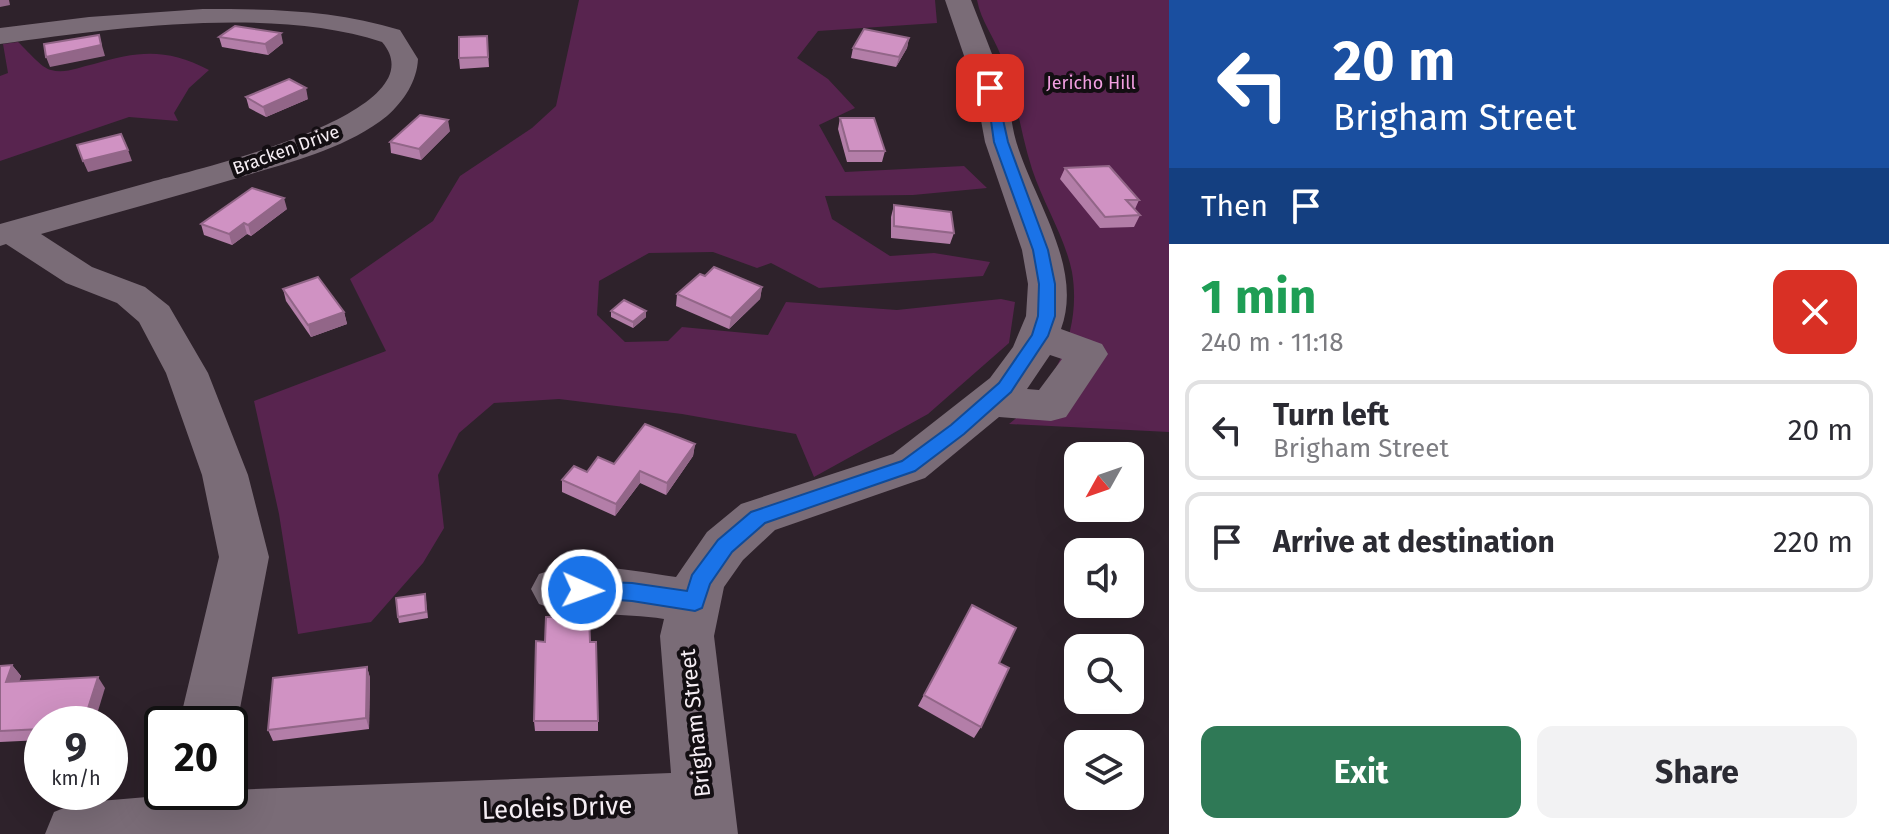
<!DOCTYPE html>
<meta charset="utf-8">
<style>
:root{--surface:#fff;--page:#f2f2f3;--text:#2b2b33;--muted:#7c7c81;--line:#e1e1e2;--accent:#2f7956}
body{margin:0;font-family:"Fira Sans",sans-serif;background:var(--page);color:var(--text);height:100vh;display:flex;flex-direction:column;font-size:30px;white-space:nowrap}
*{box-sizing:border-box;margin:0}
p{font-size:26px;color:var(--muted)}
.icon{flex:none;width:44px;height:44px;fill:none;stroke:currentColor;stroke-width:2;stroke-linecap:round;stroke-linejoin:round}
.map{position:relative;flex:1;overflow:hidden}
.drawer{display:flex;flex-direction:column;background:var(--surface);width:720px}
.drawer>*{flex:none}
.banner{background:#1a4fa0;color:#fff;overflow:hidden}
.needle{width:52px;rotate:230deg}
.fabs{position:absolute;left:1064px;top:442px;display:grid;gap:16px}
.fabs a{display:grid;place-items:center;width:80px;height:80px;border-radius:16px;background:var(--surface);box-shadow:0 8px 32px #0002;font-size:40px}
.speed{position:absolute;left:24px;top:706px;display:flex;gap:16px;font-size:40px;font-weight:700;text-align:center}
.speed>*{display:grid;place-content:center;width:104px;height:104px;border-radius:50%;background:var(--surface);box-shadow:0 8px 32px #0002;line-height:1}
.speed small{font-size:20px;font-weight:400}
.speed .limit{border:4px solid #111;border-radius:12px;background:#fff;color:#111}
.pin{position:absolute;display:grid;place-items:center;width:68px;height:68px;color:#fff;margin:-34px;border-radius:16px;box-shadow:0 4px 12px #0006}
.me{position:absolute;width:88px;margin:-44px;rotate:92deg;stroke-linejoin:round;filter:drop-shadow(0 0 6px #0008)}
.turn{display:flex;align-items:center;gap:28px;height:168px;padding:0 32px;font-size:36px}
.turn .icon{width:104px;height:104px;stroke-width:2.5}
.turn b{display:block;font-size:56px;line-height:68px}
.then{display:flex;align-items:center;height:76px;padding:0 32px;background:#0003;gap:16px;font-size:30px}
.round{display:grid;place-items:center;flex:none;width:84px;height:84px;border-radius:16px;background:var(--page)}
.head{display:flex;align-items:center;justify-content:space-between;height:136px;padding:0 32px}
h1{font-size:48px;font-weight:700;line-height:60px;color:#1e9e55}
.cta{display:flex;gap:16px;margin-top:auto;padding:16px 32px}
.cta a{flex:1;height:92px;border-radius:16px;background:var(--accent);color:#fff;font-size:32px;font-weight:700;line-height:92px;text-align:center}
.cta a+a{background:var(--page);color:var(--text)}
ul{padding:0;list-style:none}
li{display:flex;align-items:center;gap:24px;height:100px;margin:0 16px 12px;padding:0 16px;border:4px solid var(--line);border-radius:16px}
li div{flex:1}
li b{display:block;font-size:30px}
li em{font-style:normal}
main{display:flex;flex:1;min-height:0}
.map>svg:first-child{display:block}
.green{fill:#58244f}
.lines{fill:none;stroke-linecap:round;stroke-linejoin:round}
.minor{fill:#7a6c77;fill-rule:evenodd}
.wall{fill:#b37ea8}
.shaded-wall{fill:#926688}
.building{fill:#d092c3;stroke:#926688;stroke-width:2}
.route{fill:#1a73e8;stroke:#114b97;stroke-width:2}
.labels{text-anchor:middle;dominant-baseline:central;stroke-width:8;stroke-linejoin:round;paint-order:stroke}
.far-park-label{font-size:18px;fill:#f29fe1;stroke:#130e12}
.far-street-label{font-size:18px;fill:#f5edf3;stroke:#130e12}
.street-label{font-size:22px;fill:#f5edf3;stroke:#130e12}
.near-street-label{font-size:26px;fill:#f5edf3;stroke:#130e12}
</style>
<main>
<div class="map">
<svg width="1169" height="834" viewBox="0 0 1169 834">
<rect width="100%" height="100%" fill="#2e222b"/>
<!-- green -->
<g class="green">
<polygon points="579,0 935,0 937,23 818,31 797,58 828,79 855,108 819,125 845,172 964,166 987,188 913,195 825,196 832,219 890,256 934,253 990,262 983,276 819,288 771,263 757,268 713,252 649,253 599,281 597,315 625,342 668,341 682,327 768,335 786,302 897,310 1001,299 1015,302 1009,343 928,414 814,477 796,434 682,414 559,399 494,403 459,433 438,475 444,528 423,563 371,622 298,634 279,514 254,401 386,351 350,279 433,221 460,176 532,128 556,106"/>
<path d="M977 0H1169V432L1009 424C1055 388 1082 331 1072 272 1065 237 1043 203 1032 169 1020 132 1016 92 1001 56 994 37 981 21 977 0Z"/>
<path d="M18 42C27 50 41 68 51 70 65 74 80 67 94 64 139 51 166 48 209 70L189 88 174 113 178 121 129 117 0 161V76L8 73 3 44Z"/>
</g>
<g class="lines">
<!-- minor -->
<g class="minor">
<path d="M945 0H971C982 29 994 57 1004 87 1010 104 1011 123 1016 141 1033 199 1084 267 1061 329L1102 344 1108 354 1066 417 1051 421 999 417 925 478 775 530 743 560 724 587 714 636 738 834H45L54 812 76 803 230 790 671 773 660 636 664 619C623 612 578 618 539 604L531 589 539 574C580 559 633 571 676 577L707 532 741 504 893 454 990 378 1013 347 1026 316 1028 284 1022 250 985 142 975 88ZM1050 355 1062 359 1039 390 1027 389Z"/>
<path d="M203 9C271 9 335 10 400 30L418 59C417 81 404 101 387 116 346 149 290 162 241 177 174 197 107 215 41 234L92 267 145 287 169 306 208 373 248 475 269 557 237 724 230 740V724H179L219 557 202 475 166 373 139 322 117 303 66 283 6 244 0 246V224C49 210 98 197 147 183 185 172 444 114 382 42 272 6 114 28 0 44V28L89 17Z"/>
</g>
</g>
<!-- wall -->
<g class="wall">
<polygon points="487,36 489,67 460,69 459,58"/>
<polygon points="219,37 283,43 268,55 222,47"/>
<polygon points="909,38 907,48 896,67 851,58 853,48"/>
<polygon points="246,97 308,99 266,117 249,108"/>
<polygon points="840,118 885,151 882,162 847,162 838,129"/>
<polygon points="450,131 421,160 391,153 390,142"/>
<polygon points="1065,168 1139,200 1135,209 1140,215 1134,227 1100,228 1060,179"/>
<polygon points="894,205 954,233 950,244 891,238 891,217"/>
<polygon points="287,209 251,236 247,234 232,245 204,235 201,224"/>
<polygon points="705,276 762,287 760,299 729,329 676,306 677,294"/>
<polygon points="283,289 344,312 347,324 311,337 286,301"/>
<polygon points="611,311 646,317 633,328 611,317"/>
<polygon points="695,444 693,456 666,495 640,483 615,516 562,492 562,480 614,464"/>
<polygon points="426,600 428,618 399,623 398,617"/>
<polygon points="972,605 981,727 974,738 918,706"/>
<polygon points="590,642 598,721 598,731 535,731 534,721"/>
<polygon points="12,665 21,676 19,681 105,688 42,724 42,740 0,742 0,666"/>
<polygon points="367,667 370,678 369,729 273,741 268,730"/>
</g>
<!-- shaded-wall -->
<g class="shaded-wall">
<polygon points="0,0 9,0 10,5 0,7"/>
<polygon points="281,33 283,43 268,55 265,44"/>
<polygon points="99,35 105,56 50,67 46,57"/>
<polygon points="909,38 907,48 896,67 899,57"/>
<polygon points="306,88 308,99 266,117 263,107"/>
<polygon points="448,120 450,131 421,160 419,149"/>
<polygon points="128,150 132,161 88,172 83,161"/>
<polygon points="284,198 287,209 251,236 248,225"/>
<polygon points="244,223 247,234 232,245 229,234"/>
<polygon points="762,287 760,299 729,329 731,318"/>
<polygon points="646,311 646,317 633,328 633,322"/>
<polygon points="344,312 347,324 311,337 308,325"/>
<polygon points="695,444 693,456 666,495 667,483"/>
<polygon points="640,471 640,483 615,516 616,504"/>
<polygon points="12,665 21,676 15,693 6,682"/>
<polygon points="367,667 370,678 369,729 366,718"/>
<polygon points="98,677 105,688 94,724 83,724"/>
</g>
<!-- building -->
<g class="building">
<polygon points="235,26 281,33 265,44 219,37"/>
<polygon points="864,29 909,38 899,57 853,48"/>
<polygon points="99,35 101,45 46,57 44,44"/>
<polygon points="487,36 488,57 459,58 459,37"/>
<polygon points="289,79 306,88 263,107 246,97"/>
<polygon points="420,115 448,120 419,149 390,142"/>
<polygon points="840,118 874,118 885,151 849,151"/>
<polygon points="121,134 128,150 83,161 77,145"/>
<polygon points="1109,166 1139,200 1126,200 1140,215 1105,217 1065,168"/>
<polygon points="252,188 284,198 248,225 244,223 229,234 201,224"/>
<polygon points="894,205 951,212 954,233 894,226"/>
<polygon points="714,267 762,287 731,318 677,294 700,274 705,276"/>
<polygon points="318,277 344,312 308,325 283,289"/>
<polygon points="624,300 646,311 633,322 611,311"/>
<polygon points="645,424 695,444 667,483 640,471 616,504 562,480 574,466 587,472 598,457 614,464"/>
<polygon points="425,594 426,612 398,617 396,598"/>
<polygon points="972,605 1016,628 999,663 1009,668 981,727 924,695"/>
<polygon points="589,616 590,642 596,642 598,721 534,721 536,641 545,642 546,617"/>
<polygon points="12,665 6,682 98,677 83,724 42,724 42,729 0,731 0,666"/>
<polygon points="367,667 366,718 268,730 273,678"/>
</g>
<!-- route -->
<polygon class="route" points="986,86 996,88 1008,142 1048,250 1055,284 1055,316 1048,336 1011,392 964,434 915,471 765,523 732,552 710,584 702,608 695,611 632,601 575,597 571,590 575,584 582,581 632,583 687,591 692,575 718,540 751,512 902,461 951,425 999,383 1032,335 1038,316 1039,284 1033,250 994,142"/>
<g class="labels">
<!-- far-park labels -->
<g class="far-park-label">
<text x="1091" y="83">Jericho Hill</text>
</g>
<!-- far-street labels -->
<g class="far-street-label">
<text transform="translate(286 150) rotate(-20)">Bracken Drive</text>
</g>
<!-- street labels -->
<g class="street-label">
<text transform="translate(695 723) rotate(-96)">Brigham Street</text>
</g>
<!-- near-street labels -->
<g class="near-street-label">
<text transform="translate(557 808) rotate(-2)">Leoleis Drive</text>
</g>
</g>
</svg>
<div class="fabs">
<a><svg class="needle" viewBox="-14 -14 28 28"><path d="M0-13l5 13h-10z" fill="#e53935"/><path d="M0 13l5-13h-10z" fill="#7c7c81"/></svg></a>
<a><svg class="icon" aria-label="sound" viewBox="0 0 24 24"><path d="M4 9h4l5-4v14l-5-4H4zM17 9q2 3 0 6"/></svg></a>
<a><svg class="icon" aria-label="search" viewBox="0 0 24 24"><circle cx="10" cy="10" r="6"/><path d="M15 15l6 6"/></svg></a>
<a><svg class="icon" aria-label="layers" viewBox="0 0 24 24"><path d="M12 4l9 5-9 5-9-5zM3 14l9 5 9-5"/></svg></a>
</div>
<div class="speed"><div>9<small>km/h</small></div><div class="limit">20</div></div>
<div class="pin" style="left:990px;top:88px;background:#d93025"><svg class="icon" aria-label="arrive" viewBox="0 0 24 24"><path d="M6 21V4h12l-3 4 3 4H6"/></svg></div>
<svg class="me" style="left:582px;top:590px" viewBox="-20 -20 40 40"><circle r="17" fill="#1a73e8" stroke="#fff" stroke-width="3"/><path d="M0-11L8 9 0 5-8 9z" fill="#fff"/></svg>
</div>
<section class="drawer">
<div class="banner">
<div class="turn"><svg class="icon" aria-label="left" viewBox="0 0 24 24"><path d="M17 20v-9H6M10 6l-5 5 5 5"/></svg><div><b>20 m</b>Brigham Street</div></div>
<div class="then">Then<svg class="icon" aria-label="arrive" viewBox="0 0 24 24"><path d="M6 21V4h12l-3 4 3 4H6"/></svg></div>
</div>
<div class="head"><div><h1>1 min</h1><p>240 m · 11:18</p></div><a class="round" style="background:#d93025;color:#fff"><svg class="icon" aria-label="close" viewBox="0 0 24 24"><path d="M6 6l12 12M18 6L6 18"/></svg></a></div>
<ul>
<li><svg class="icon" aria-label="left" viewBox="0 0 24 24"><path d="M17 20v-9H6M10 6l-5 5 5 5"/></svg><div><b>Turn left</b><p>Brigham Street</p></div><em>20 m</em></li>
<li><svg class="icon" aria-label="arrive" viewBox="0 0 24 24"><path d="M6 21V4h12l-3 4 3 4H6"/></svg><div><b>Arrive at destination</b></div><em>220 m</em></li>
</ul>
<div class="cta"><a>Exit</a><a>Share</a></div>
</section>
</main>
